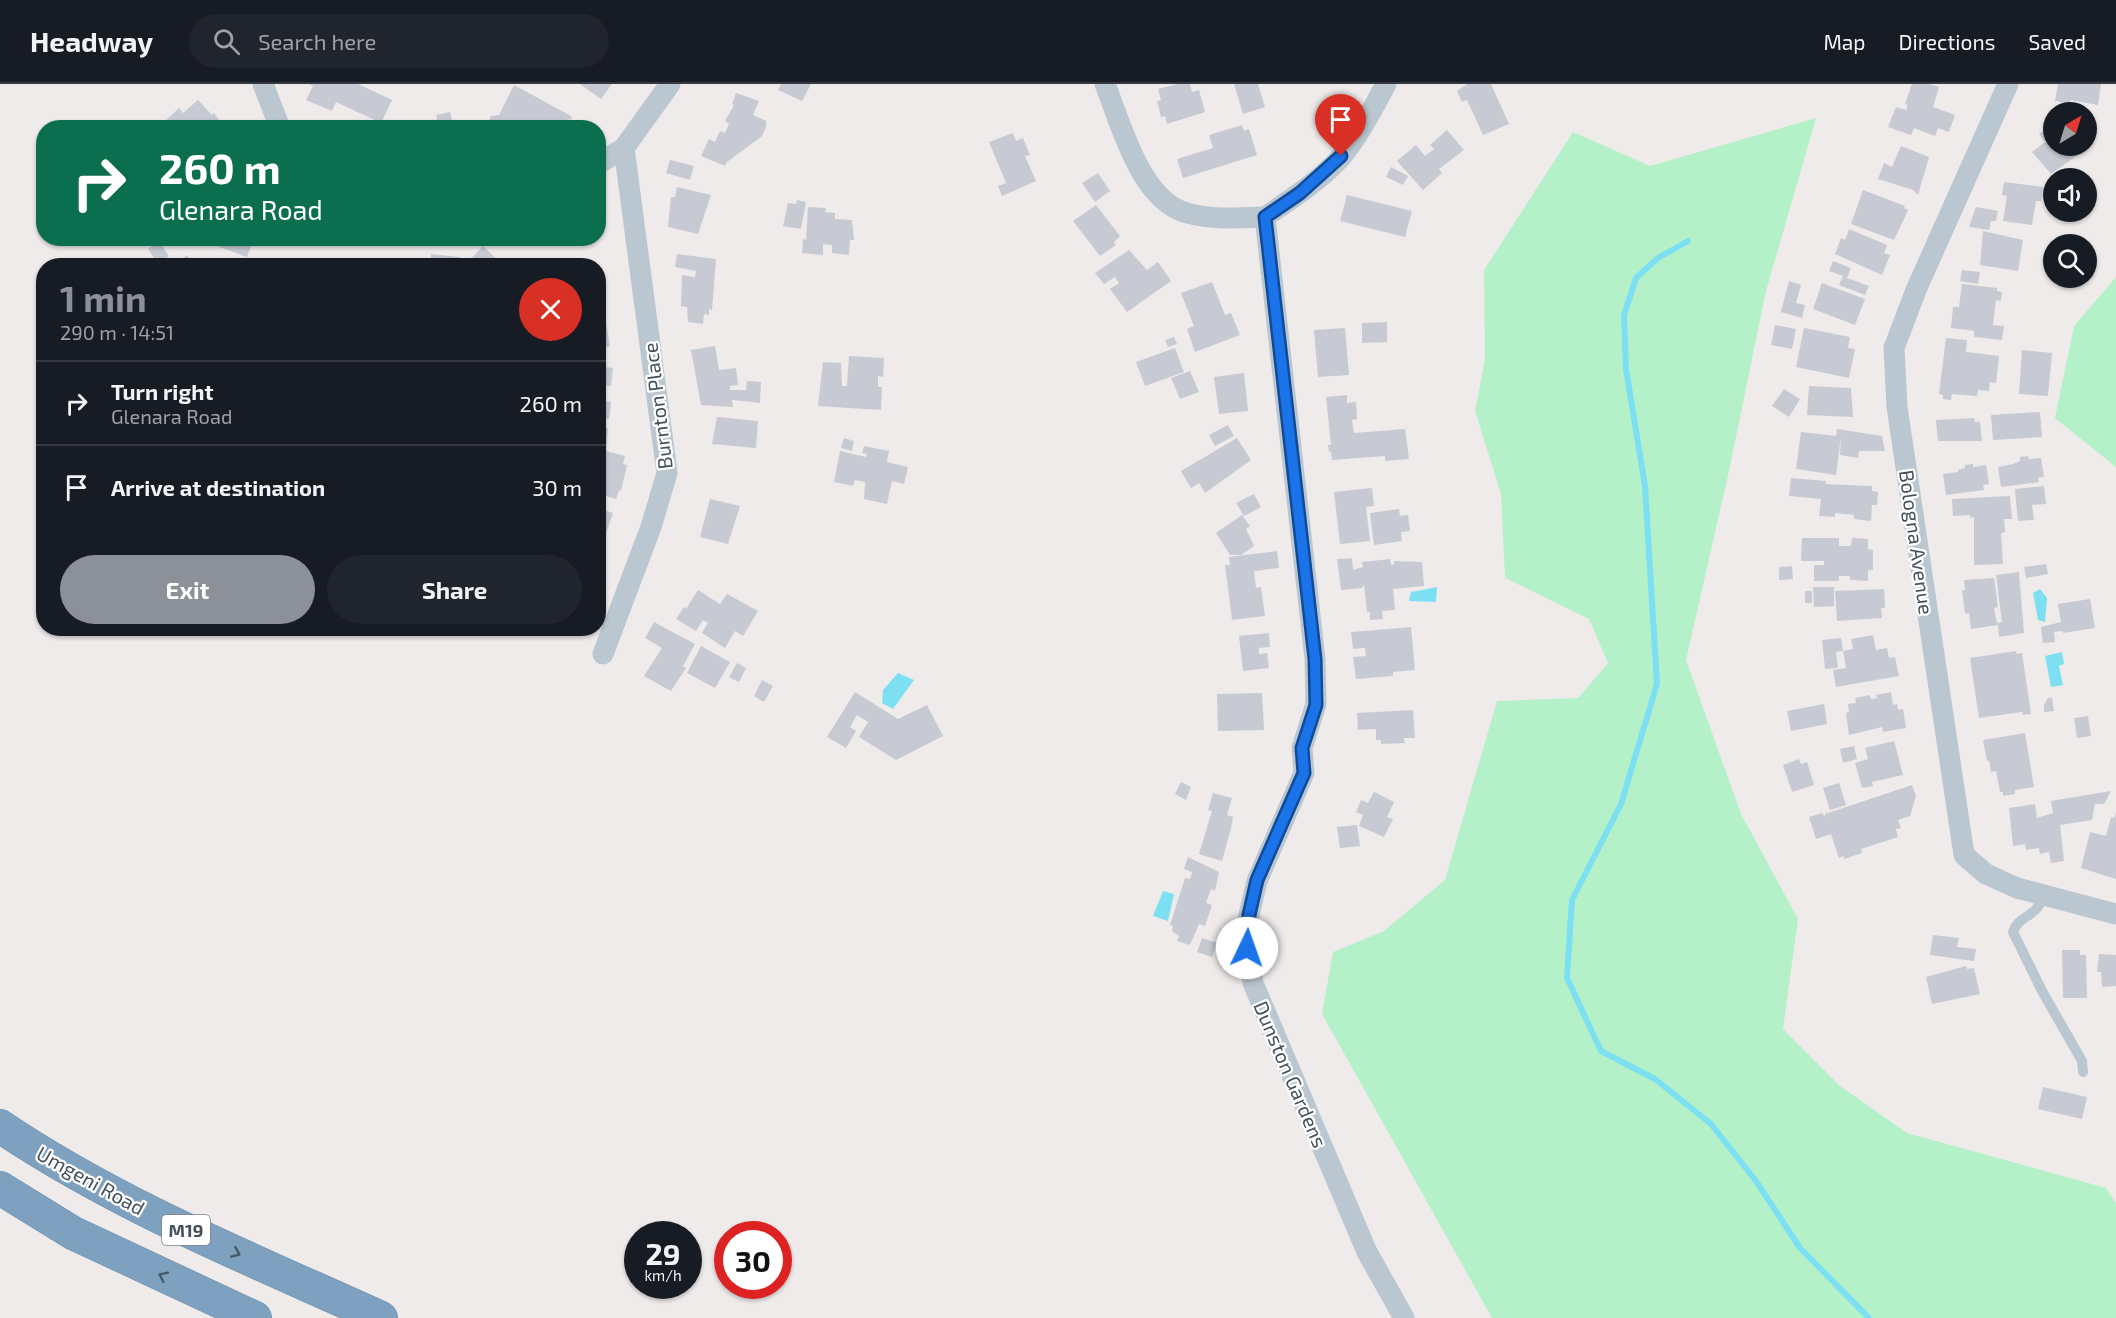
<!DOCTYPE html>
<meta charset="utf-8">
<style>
:root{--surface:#171b24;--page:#20242c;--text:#f1f3f6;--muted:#9ea1a6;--line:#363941;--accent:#8c9099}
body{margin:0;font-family:"Exo 2",sans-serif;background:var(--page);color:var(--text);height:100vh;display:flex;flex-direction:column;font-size:22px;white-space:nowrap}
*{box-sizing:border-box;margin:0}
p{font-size:20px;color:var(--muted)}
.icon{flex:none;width:33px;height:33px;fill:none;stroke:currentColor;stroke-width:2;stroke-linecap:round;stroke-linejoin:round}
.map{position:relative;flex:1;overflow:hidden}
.drawer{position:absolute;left:36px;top:174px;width:570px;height:378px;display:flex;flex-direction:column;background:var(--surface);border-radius:24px;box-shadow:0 2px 4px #0004}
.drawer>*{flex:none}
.hud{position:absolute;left:36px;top:36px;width:570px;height:126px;border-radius:24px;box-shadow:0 2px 4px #0004;background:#0b6e4f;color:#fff;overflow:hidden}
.needle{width:39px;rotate:38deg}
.tools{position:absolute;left:2043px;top:18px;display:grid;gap:12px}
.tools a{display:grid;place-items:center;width:54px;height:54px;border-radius:50%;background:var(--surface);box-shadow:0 2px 4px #0004;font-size:30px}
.speed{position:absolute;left:624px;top:1137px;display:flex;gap:12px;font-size:30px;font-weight:700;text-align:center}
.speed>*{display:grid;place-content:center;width:78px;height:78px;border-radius:50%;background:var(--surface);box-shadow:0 2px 4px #0004;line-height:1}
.speed small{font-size:15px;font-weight:400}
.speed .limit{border:9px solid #d22;background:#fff;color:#111}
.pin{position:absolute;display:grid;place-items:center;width:51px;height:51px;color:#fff;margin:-62px -26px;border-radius:50% 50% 50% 0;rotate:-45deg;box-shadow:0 0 6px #0007}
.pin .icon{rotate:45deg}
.me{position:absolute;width:66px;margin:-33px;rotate:3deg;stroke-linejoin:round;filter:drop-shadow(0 0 4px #0008)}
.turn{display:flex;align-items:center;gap:21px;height:126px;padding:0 24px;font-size:27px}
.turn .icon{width:78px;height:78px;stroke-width:2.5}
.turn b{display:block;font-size:42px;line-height:51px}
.round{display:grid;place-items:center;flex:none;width:63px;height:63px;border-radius:32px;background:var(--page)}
.head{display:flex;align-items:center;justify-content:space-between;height:102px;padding:0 24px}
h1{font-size:36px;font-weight:700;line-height:45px;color:var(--accent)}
.cta{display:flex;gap:12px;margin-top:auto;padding:12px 24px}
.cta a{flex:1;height:69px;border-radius:36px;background:var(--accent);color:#fff;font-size:24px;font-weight:700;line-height:69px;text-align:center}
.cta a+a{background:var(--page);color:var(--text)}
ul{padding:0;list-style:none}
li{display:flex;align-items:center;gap:18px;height:84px;padding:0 24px;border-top:2px solid var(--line)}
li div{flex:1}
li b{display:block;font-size:22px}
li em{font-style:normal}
header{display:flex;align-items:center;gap:36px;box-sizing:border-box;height:84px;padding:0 30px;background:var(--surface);border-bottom:2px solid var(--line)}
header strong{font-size:28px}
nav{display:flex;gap:33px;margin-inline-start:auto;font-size:21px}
.search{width:420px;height:54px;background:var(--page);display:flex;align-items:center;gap:15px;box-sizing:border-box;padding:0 21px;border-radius:33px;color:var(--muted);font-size:22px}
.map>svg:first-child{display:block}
.green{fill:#b4f1c9}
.water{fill:#7de0f2}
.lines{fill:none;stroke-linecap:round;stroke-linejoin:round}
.stream{stroke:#7de0f2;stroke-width:6}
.building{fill:#c7cad2}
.motorway-casing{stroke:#6a8cab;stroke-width:34}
.service{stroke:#bbc7d0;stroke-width:10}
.minor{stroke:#bbc7d0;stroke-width:21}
.motorway{stroke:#7ea1bf;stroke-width:33}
.oneway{stroke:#495864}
.route-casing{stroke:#114b97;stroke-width:15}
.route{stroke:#1a73e8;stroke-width:10}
.labels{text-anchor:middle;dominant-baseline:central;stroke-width:4.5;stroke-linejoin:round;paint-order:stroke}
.shield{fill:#fff;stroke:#7b848c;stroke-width:1.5}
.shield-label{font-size:18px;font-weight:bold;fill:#43505a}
.street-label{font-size:20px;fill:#43505a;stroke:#fff}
</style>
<header>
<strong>Headway</strong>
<div class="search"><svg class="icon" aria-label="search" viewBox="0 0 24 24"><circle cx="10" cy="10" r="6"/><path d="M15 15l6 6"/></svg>Search here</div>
<nav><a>Map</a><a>Directions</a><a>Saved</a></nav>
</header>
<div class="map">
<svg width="2116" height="1234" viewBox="0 0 2116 1234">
<rect width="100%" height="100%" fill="#efebeb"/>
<!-- green -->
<g class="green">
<polygon points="1816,34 1766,207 1729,387 1686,576 1741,730 1798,835 1783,945 1840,1002 1907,1049 2106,1104 2116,1119 2116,1234 1492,1234 1322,930 1333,868 1384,847 1445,796 1497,617 1578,614 1608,579 1589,535 1505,494 1501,410 1475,327 1485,274 1484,186 1573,48 1650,82"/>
<polygon points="2116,193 2116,383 2055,334 2074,242"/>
</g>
<!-- water -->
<g class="water">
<polygon points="1437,503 1436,518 1409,517 1411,508"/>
<polygon points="2040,505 2047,514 2045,538 2038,536 2033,509"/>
<polygon points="2062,568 2064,580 2059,582 2063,601 2051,603 2045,572"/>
<polygon points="898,589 914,596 893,625 882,619 883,606"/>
<polygon points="1163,807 1174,810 1168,837 1153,832"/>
</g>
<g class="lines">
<!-- stream -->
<polyline class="stream" points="1688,157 1658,174 1636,194 1624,231 1626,285 1645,402 1657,600 1621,720 1572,816 1567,894 1601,967 1655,995 1711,1040 1756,1097 1800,1164 1869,1234"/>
</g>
<!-- building -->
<g class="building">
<polygon points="309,0 358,0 392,16 381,39 336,18 332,27 306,16 313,2"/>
<polygon points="580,0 612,0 601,15"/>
<polygon points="781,0 811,0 802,17 778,6"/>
<polygon points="1178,0 1190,0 1192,8 1199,6 1205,28 1167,40 1165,32 1161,33 1157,17 1161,16 1158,5"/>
<polygon points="1234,0 1258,0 1265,23 1243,30"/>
<polygon points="1467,0 1491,0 1509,40 1483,51 1467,16 1462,18 1457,7"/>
<polygon points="1912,0 1929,0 1939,3 1933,23 1955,31 1949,48 1938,44 1935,52 1914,44 1911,51 1888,43 1896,23 1906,26 1908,21 1905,20"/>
<polygon points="2058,0 2101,0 2098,21 2070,16 2070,20 2055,17"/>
<polygon points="514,1 571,32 572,35 549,38 550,44 486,44 491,32 499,31"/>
<polygon points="736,9 759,17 753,31 766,37 766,43 762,52 727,78 725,82 701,72 709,55 715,58 720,47 725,49 729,40 725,37 734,21 732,20"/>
<polygon points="198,16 212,31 214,29 225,44 163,44 161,41 179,24 183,29"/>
<polygon points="450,28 454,44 439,44 436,31"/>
<polygon points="2054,40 2054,62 2090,62 2051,90 2032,68 2045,58 2039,50"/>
<polygon points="1242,41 1244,47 1249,45 1257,71 1183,94 1177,75 1213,64 1209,51"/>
<polygon points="1447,46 1464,66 1439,85 1442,89 1423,106 1397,77 1416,61 1425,72 1434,65 1430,61"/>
<polygon points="1013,49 1016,57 1023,54 1030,71 1025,72 1036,97 1002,112 998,102 1006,99 989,58"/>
<polygon points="1901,62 1929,73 1918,111 1913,106 1878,95 1884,79 1892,83"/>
<polygon points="670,76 694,82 690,96 666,89"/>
<polygon points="1391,83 1408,92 1403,101 1386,93"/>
<polygon points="1098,89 1110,107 1095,118 1082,99"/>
<polygon points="2004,98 2043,103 2041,117 2036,117 2032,141 2003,137 2007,112 2002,111"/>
<polygon points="677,103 711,111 698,150 668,143 671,113 675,113"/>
<polygon points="1863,106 1905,122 1904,124 1908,126 1894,156 1851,140"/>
<polygon points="1347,111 1412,127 1405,153 1340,137"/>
<polygon points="797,116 806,118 801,145 783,142 788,119 796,120"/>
<polygon points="1096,121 1120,152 1114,158 1116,161 1100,172 1073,137"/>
<polygon points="808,123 826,124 825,128 835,129 835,135 852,136 854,156 850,156 849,171 832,169 832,161 823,160 823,171 802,169 803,155 806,156"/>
<polygon points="1976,123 1998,127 1996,137 1991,137 1989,146 1969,143"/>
<polygon points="1849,145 1887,161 1884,169 1890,171 1882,191 1835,170 1841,154 1845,156"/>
<polygon points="1983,147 2023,156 2018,187 1980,181"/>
<polygon points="195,154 254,154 247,173"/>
<polygon points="159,157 169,172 158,180 148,165"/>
<polygon points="483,162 504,182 430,182 431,170 459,173 466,180"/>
<polygon points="1129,166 1147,186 1158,178 1171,197 1127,228 1110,205 1119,199 1115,193 1104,200 1095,189"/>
<polygon points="677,170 716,175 712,226 709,225 709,231 704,230 703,240 688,238 687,223 681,222 682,191 695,193 696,187 675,183"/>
<polygon points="186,171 192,176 188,182 179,182"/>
<polygon points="1833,177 1851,184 1847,194 1869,202 1865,211 1839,201 1843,192 1829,187"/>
<polygon points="1962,186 1980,188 1978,200 1960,197"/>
<polygon points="1789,197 1801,201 1796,219 1805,221 1802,234 1781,228"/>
<polygon points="1212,198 1225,231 1231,229 1240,251 1195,268 1187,245 1194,242 1181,209"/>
<polygon points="1822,199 1865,215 1855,241 1813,225"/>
<polygon points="1962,200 1997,204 1997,207 2002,208 2001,217 1996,216 1993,241 2004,242 2002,256 1974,253 1974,247 1951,244 1953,223 1959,223"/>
<polygon points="603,222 610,262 598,265 598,223"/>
<polygon points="1387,238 1387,258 1362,259 1362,239"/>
<polygon points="1775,241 1796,245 1792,265 1771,261"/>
<polygon points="1345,244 1349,291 1318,293 1314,246"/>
<polygon points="1804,244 1850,253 1848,264 1855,265 1849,294 1796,283"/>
<polygon points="1174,253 1177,260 1168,263 1165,256"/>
<polygon points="1946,254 1967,256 1966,268 1999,272 1996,299 1990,298 1989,307 1978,306 1977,312 1952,310 1951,316 1943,315 1943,311 1939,310"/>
<polygon points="715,262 719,286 736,284 738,301 730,302 730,306 746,306 747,297 761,298 760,319 732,316 733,323 701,321 691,266"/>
<polygon points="1175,264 1184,288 1145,302 1136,278"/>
<polygon points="2022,266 2052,269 2048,312 2019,310"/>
<polygon points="849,272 884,274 883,293 878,292 878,303 882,303 881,326 818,322 823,278 841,279 842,302 847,302"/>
<polygon points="598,282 613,284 611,302 605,301 604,317 611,318 609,335 598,334"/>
<polygon points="1190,287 1199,308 1180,315 1171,294"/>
<polygon points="1244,289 1248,327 1219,330 1214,293"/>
<polygon points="1809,302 1851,304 1853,333 1807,331"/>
<polygon points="1784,305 1800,315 1789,333 1772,322"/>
<polygon points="1347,311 1347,319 1356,318 1357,335 1352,336 1354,349 1405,345 1409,375 1385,377 1385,372 1332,376 1331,367 1329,368 1328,361 1331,361 1326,313"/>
<polygon points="2040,328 2042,353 1993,356 1991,331"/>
<polygon points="717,333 758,337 756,364 712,360"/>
<polygon points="1974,334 1975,338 1980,338 1982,357 1938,357 1936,336"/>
<polygon points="1228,341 1234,352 1215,362 1209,351"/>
<polygon points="598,343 608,344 606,365 598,364"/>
<polygon points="1837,345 1882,352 1885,367 1859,367 1858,374 1840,371 1841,352 1836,391 1796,385 1801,348 1836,352"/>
<polygon points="844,354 854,357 852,367 841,364"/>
<polygon points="1237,354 1251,376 1205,409 1199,399 1191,404 1181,387"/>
<polygon points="864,362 889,367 887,378 908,383 904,400 892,397 887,420 864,415 865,398 855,396 853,402 834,398 840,367 866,373 867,370 862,369"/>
<polygon points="602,366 625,372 623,380 627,381 621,407 619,406 616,415 599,410 602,401 598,400 598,372"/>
<polygon points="2028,372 2029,375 2041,374 2044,393 2038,394 2039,398 2001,403 1998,383 2013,380 2020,377 2020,373"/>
<polygon points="1973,380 1973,383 1986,381 1989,400 1983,401 1984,406 1946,411 1943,390 1958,388 1958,386 1965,384 1965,381"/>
<polygon points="1791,394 1826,397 1825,400 1872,402 1872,407 1878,408 1877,421 1872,421 1871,437 1854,435 1854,431 1835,429 1835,433 1819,432 1821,415 1789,412"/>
<polygon points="2044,402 2046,420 2032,421 2034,436 2018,437 2015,405"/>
<polygon points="1372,404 1374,422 1366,423 1370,457 1340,460 1334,408"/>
<polygon points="1254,410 1261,423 1244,432 1236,419"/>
<polygon points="2010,412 2012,435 2004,435 2005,448 2001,449 2003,480 1974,481 1974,433 1970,434 1970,431 1953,432 1952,415"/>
<polygon points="710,415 740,422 728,460 700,453"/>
<polygon points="598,424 613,429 605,452 598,449"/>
<polygon points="1399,425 1400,432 1408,431 1410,447 1401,448 1402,457 1374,461 1370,429"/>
<polygon points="1242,431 1250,442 1246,445 1254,462 1241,471 1230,471 1216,449"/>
<polygon points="1802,454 1839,454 1839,462 1851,462 1852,454 1868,455 1868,465 1873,466 1873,486 1868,486 1868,497 1850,496 1850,492 1839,492 1839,497 1814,497 1814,481 1824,481 1824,477 1801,477"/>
<polygon points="1277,467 1279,484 1254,487 1256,504 1261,503 1265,532 1232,536 1225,481 1230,481 1229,473"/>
<polygon points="1352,474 1353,486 1363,483 1362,478 1390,475 1391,481 1394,481 1394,477 1422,478 1424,502 1393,505 1395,526 1382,527 1383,535 1370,536 1370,528 1367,528 1364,501 1362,504 1341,506 1337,475"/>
<polygon points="2046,480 2048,490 2026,494 2024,483"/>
<polygon points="1792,482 1793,495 1779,496 1779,483"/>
<polygon points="2019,488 2024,549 1999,553 1998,541 1971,545 1969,529 1965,530 1962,506 1965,506 1964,496 1994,494 1998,523 1994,524 1997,539 2002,538 1996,491"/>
<polygon points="1813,503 1834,503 1834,522 1814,523"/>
<polygon points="1884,505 1885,524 1881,524 1882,534 1837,537 1835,507"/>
<polygon points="698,506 720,520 727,510 758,527 743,552 735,547 725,564 702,549 708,539 703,536 696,547 676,535 684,523 686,525"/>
<rect x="1805" y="507" width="7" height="12"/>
<polygon points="2090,515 2095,544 2063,549 2063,547 2054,548 2055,558 2043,559 2041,543 2061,538 2058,520"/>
<polygon points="654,538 695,560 683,582 686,584 671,607 644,592 662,564 645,554"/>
<polygon points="1411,543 1415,586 1393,588 1393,592 1356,595 1353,573 1366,572 1365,564 1353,565 1351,548"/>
<polygon points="1269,549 1270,563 1259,564 1259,570 1267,569 1269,584 1243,587 1239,552"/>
<polygon points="1873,551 1876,566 1887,564 1889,574 1895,573 1899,592 1836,603 1833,586 1846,584 1843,567 1853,565 1851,555"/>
<polygon points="1841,554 1843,567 1836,568 1838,584 1825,585 1822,556"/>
<polygon points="701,562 730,578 715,604 687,589"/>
<polygon points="2016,567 2016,570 2022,569 2031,630 2023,631 2022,628 1979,634 1970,574"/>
<polygon points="737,579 746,584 739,598 729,593"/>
<polygon points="762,596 773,602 764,618 754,612"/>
<polygon points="855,608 898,635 927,621 943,652 896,676 859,653 868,638 857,631 850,643 856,647 846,664 827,653"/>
<polygon points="1891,608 1893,621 1897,620 1898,626 1903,625 1906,644 1883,648 1882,643 1849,651 1846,629 1849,628 1848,620 1856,619 1855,614 1870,611 1871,615 1877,614 1876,611"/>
<polygon points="1262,609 1264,646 1218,647 1217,610"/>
<polygon points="2048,614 2052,614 2054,627 2044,628 2044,621"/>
<polygon points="1824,620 1827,640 1791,647 1787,627"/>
<polygon points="1413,626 1415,654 1404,654 1405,659 1381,660 1381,656 1376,656 1376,645 1358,646 1357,629"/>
<polygon points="2088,632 2091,652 2077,654 2074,634"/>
<polygon points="2025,649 2034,703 2015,706 2015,710 2003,712 2003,708 2000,708 1996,687 1991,688 1989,676 1987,677 1983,656"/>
<polygon points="1894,657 1903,691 1872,698 1873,702 1862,704 1855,679 1868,675 1865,664"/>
<polygon points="1854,662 1857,675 1843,679 1840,665"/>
<polygon points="1799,675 1801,680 1807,678 1814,701 1792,708 1783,681"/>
<polygon points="1181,698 1191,703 1186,716 1175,710"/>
<polygon points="1839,699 1846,721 1830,726 1823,704"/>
<polygon points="1912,701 1916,712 1910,732 1898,736 1901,744 1896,745 1898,753 1861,765 1862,769 1844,775 1844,772 1839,774 1831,750 1816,755 1809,733 1822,729 1825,733 1825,730"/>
<polygon points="2111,707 2104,720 2095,720 2092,736 2060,741 2064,777 2051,779 2049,768 2040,770 2039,764 2026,766 2025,760 2013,762 2009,724 2035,720 2037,734 2053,729 2051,717"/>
<polygon points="1374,708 1394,718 1387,733 1393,735 1384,753 1359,742 1363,731 1356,728 1361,716 1368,719"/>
<polygon points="1213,709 1232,714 1227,731 1233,733 1231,744 1222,777 1199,770 1212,727 1208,726"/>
<polygon points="2116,729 2116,795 2081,784 2090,748 2106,752 2111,733 2114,734"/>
<polygon points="1357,741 1360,762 1340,764 1337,743"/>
<polygon points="1188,773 1219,788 1215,807 1211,805 1206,819 1212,821 1205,842 1199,840 1190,861 1177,857 1179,852 1172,847 1173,842 1170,841 1185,794 1190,795 1192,788 1184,785"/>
<polygon points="1933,851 1959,854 1957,863 1976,865 1974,877 1930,871"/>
<polygon points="1202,854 1217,859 1212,873 1197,868"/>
<polygon points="2062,866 2080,866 2080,871 2086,871 2087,914 2063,914"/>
<polygon points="2099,870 2116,871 2116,902 2102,903 2101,888 2097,888"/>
<polygon points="1966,882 1967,885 1974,884 1980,910 1932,920 1926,893"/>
<polygon points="2043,1003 2087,1013 2082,1035 2038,1025"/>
</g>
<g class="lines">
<defs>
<g id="motorway">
<path d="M0 1042C119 1122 251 1175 381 1234"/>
<polyline points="0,1104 73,1149 255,1234"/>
</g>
</defs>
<!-- motorway casing -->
<use href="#motorway" class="motorway-casing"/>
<!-- service -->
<path class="service" d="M2044 811C2036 835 2019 830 2013 848L2042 907 2082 977 2083 988"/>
<!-- minor -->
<g class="minor">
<polyline points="263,0 280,44"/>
<path d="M1105 0C1121 40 1140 116 1187 129 1212 136 1239 134 1265 133"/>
<polyline points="2008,0 1916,206 1894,264 1897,323 1964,771 1986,790 2017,804 2116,830"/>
<polyline points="598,80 624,64 670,0"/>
<polyline points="1265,133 1315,575 1316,620 1302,664 1304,689 1257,797 1249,831 1247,864 1253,899 1367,1168 1404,1234"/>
<path d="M1265 133C1291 115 1321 96 1342 72 1360 50 1373 24 1386 0"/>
<polyline points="603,570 651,443 667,389 624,64"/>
</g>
<!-- motorway -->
<use href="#motorway" class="motorway"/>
</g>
<!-- one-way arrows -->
<defs><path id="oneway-chevron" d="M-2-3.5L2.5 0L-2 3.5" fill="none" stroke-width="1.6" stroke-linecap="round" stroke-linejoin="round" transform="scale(1.5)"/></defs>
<g class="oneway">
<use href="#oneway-chevron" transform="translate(236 1169) rotate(23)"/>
<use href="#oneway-chevron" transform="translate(163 1192) rotate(-154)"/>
</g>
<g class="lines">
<defs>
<polyline id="route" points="1247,864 1249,831 1257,796 1304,689 1302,664 1316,621 1315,575 1265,133 1300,109 1341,72"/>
</defs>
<!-- route casing -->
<use href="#route" class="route-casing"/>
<!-- route -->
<use href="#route" class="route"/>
</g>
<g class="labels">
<!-- shield labels -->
<rect class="shield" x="162" y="1131" width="48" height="30" rx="4.5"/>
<g class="shield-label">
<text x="186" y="1146">M19</text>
</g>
<!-- street labels -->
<g class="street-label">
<text transform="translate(657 322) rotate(-97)">Burnton Place</text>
<text transform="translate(1917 458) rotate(82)">Bologna Avenue</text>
<text transform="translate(1291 990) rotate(67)">Dunston Gardens</text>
<text transform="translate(91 1096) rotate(29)">Umgeni Road</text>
</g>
</g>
</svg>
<div class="tools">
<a><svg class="needle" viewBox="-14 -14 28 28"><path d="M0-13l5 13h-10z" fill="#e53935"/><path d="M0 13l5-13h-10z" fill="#9ea1a6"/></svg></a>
<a><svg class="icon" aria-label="sound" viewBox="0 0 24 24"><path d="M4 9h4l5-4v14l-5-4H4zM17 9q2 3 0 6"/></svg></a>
<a><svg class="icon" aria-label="search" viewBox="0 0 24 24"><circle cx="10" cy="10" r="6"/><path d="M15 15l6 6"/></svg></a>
</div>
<div class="speed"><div>29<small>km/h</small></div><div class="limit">30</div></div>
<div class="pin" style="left:1341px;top:72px;background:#d93025"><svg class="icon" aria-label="arrive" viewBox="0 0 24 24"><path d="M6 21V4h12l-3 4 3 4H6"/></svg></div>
<svg class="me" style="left:1247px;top:864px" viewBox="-20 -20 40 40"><circle r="19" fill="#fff"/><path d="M0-13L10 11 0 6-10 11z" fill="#1a73e8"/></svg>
<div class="hud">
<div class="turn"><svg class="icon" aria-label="right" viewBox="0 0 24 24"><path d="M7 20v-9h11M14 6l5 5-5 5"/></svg><div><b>260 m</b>Glenara Road</div></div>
</div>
<section class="drawer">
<div class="head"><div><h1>1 min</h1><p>290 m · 14:51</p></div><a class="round" style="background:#d93025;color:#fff"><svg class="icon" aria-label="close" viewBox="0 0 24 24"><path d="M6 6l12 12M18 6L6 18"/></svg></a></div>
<ul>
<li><svg class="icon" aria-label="right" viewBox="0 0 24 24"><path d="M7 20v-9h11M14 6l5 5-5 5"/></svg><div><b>Turn right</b><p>Glenara Road</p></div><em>260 m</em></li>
<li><svg class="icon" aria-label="arrive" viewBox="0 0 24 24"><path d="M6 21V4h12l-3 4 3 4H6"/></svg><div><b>Arrive at destination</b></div><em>30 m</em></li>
</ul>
<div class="cta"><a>Exit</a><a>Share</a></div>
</section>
</div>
